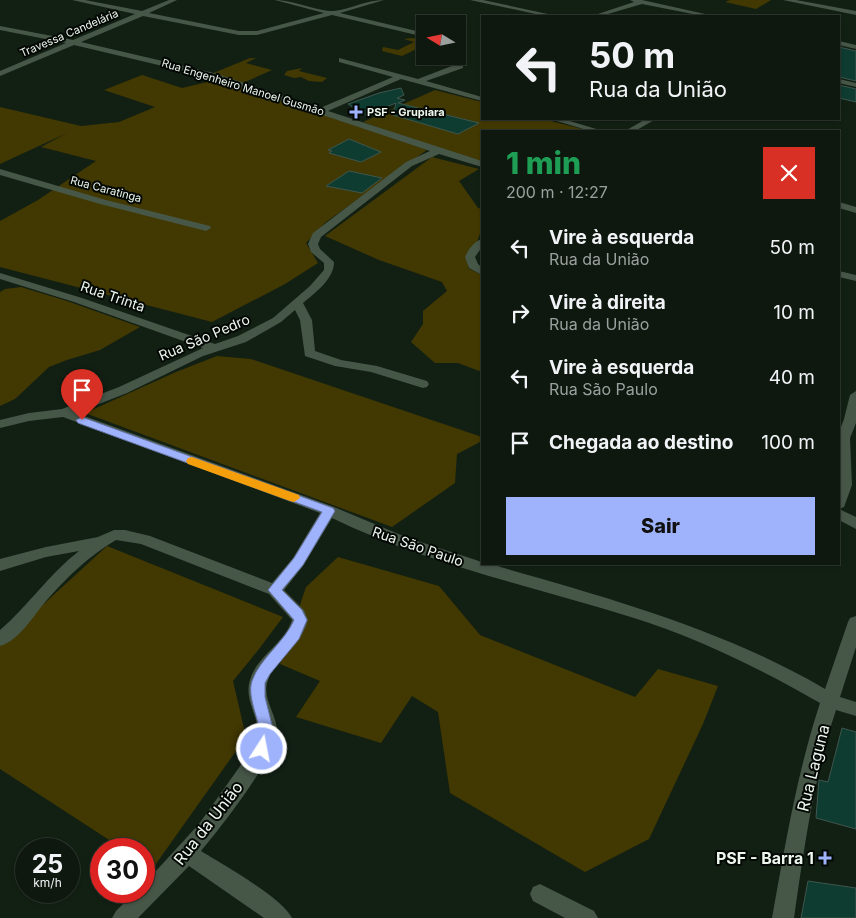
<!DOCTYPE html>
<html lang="pt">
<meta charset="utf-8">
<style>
:root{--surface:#0e180f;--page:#172118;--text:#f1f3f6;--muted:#9ba09e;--line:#2e372f;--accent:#9fb3fd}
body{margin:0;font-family:Inter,sans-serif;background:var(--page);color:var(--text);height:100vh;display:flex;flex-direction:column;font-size:19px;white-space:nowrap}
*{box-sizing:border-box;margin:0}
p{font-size:16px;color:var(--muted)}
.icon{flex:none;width:28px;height:28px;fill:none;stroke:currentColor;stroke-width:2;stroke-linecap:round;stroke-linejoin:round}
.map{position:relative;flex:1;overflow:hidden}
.details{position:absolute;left:481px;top:130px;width:359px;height:435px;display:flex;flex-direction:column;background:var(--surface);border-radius:0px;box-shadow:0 1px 4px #0004,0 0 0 1px var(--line)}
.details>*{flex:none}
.hud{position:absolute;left:481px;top:15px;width:359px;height:105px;border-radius:0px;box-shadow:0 1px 4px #0004,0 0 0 1px var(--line);background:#0e180f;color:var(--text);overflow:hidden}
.needle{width:32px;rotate:280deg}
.controls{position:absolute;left:416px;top:15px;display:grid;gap:10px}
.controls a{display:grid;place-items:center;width:50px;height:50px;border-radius:0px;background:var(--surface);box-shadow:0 1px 4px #0004,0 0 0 1px var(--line);font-size:25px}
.speed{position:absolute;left:15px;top:838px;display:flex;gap:10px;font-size:25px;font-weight:700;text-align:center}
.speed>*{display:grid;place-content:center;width:65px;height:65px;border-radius:50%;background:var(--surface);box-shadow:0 1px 4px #0004,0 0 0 1px var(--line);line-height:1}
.speed small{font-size:12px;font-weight:400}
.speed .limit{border:8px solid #d22;background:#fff;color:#111}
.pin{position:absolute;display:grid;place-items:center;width:42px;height:42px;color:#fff;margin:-51px -21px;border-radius:50% 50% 50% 0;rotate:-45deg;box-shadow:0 0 5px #0007}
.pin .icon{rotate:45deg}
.me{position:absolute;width:55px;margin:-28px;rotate:11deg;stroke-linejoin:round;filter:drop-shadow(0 0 4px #0008)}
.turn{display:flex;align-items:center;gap:18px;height:105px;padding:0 25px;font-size:22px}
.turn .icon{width:65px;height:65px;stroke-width:2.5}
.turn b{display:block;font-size:35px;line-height:42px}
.round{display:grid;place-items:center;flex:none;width:52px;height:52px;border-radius:0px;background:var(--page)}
.headline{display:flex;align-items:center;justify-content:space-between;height:85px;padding:0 25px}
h1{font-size:30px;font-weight:800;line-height:38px;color:#1e9e55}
.primary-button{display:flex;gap:10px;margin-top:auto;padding:10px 25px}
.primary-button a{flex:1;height:58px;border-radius:0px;background:var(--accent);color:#111;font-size:20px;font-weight:800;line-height:58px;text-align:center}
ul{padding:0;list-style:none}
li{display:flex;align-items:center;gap:15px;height:65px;padding:0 25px}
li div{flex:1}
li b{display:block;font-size:19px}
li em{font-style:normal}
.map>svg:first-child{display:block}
.green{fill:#423801}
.building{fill:#0f3c31;stroke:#3e564e}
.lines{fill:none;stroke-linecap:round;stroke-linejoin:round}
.minor{fill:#465647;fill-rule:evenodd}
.route{fill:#9fb3fd;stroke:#6774a4}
.slow{fill:#f59e0b}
.poi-dot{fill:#9fb3fd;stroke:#040804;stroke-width:2}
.labels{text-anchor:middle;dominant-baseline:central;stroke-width:4;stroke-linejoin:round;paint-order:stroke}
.far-street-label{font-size:11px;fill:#edf7ee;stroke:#040804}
.far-poi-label{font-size:11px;font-weight:bold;fill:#edf7ee;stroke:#040804;text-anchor:start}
.street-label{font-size:14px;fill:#edf7ee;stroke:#040804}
.near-street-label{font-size:16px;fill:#edf7ee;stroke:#040804}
.near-poi-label{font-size:16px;font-weight:bold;fill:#edf7ee;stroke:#040804;text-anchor:end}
</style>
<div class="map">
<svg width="856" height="918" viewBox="0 0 856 918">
<rect width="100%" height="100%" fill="#122014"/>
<!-- green -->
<g class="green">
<polygon points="730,0 771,0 756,9 725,2"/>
<polygon points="413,38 425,40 425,45 402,56 382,51 383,47 398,50 414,42 404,39"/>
<polygon points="250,58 256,58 246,63 272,70 243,83 211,74"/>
<polygon points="302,68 299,71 327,78 322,82 309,81 301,77 294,78 284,75 287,71"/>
<polygon points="142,75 182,88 216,80 263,91 427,150 326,222 306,243 318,263 285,284 212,322 0,267 0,221 38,200 96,161 41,147 67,133 0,164 0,107 81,126 119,122 155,107 104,90"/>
<polygon points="435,90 482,102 482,119 543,119 590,131 482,131 482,162 441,151 363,122"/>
<polygon points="432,157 479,169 459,181 478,208 482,209 482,228 468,268 482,275 482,372 458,363 435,363 411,342 423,324 423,311 447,291 442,282 379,260 325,236"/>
<polygon points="21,287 67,301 140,327 100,350 67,360 49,367 15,399 0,406 0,292 5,289"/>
<polygon points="217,356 251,359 482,437 482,441 457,454 455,483 392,527 85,413 176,372"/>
<polygon points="107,546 283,617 259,649 233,681 246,737 153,868 144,862 144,849 123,849 0,769 0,644"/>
<polygon points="338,557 439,586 480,635 635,697 658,669 718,686 703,724 649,839 585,872 450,793 438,712 412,696 381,743 296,717 320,681 280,664 306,587"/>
</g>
<!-- building -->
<g class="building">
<polygon points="839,47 856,51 856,81 839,77"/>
<polygon points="839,85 856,89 856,102 839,98"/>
<polygon points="401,88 404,95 397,98 405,100 398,103 479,123 458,134 393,115 396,103 365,115 348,104 379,93"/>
<polygon points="349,139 381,152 361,162 329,153 332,151 328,150"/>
<polygon points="349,171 382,178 362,193 326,186"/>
<polygon points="842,728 856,732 856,829 816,818 819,780 828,782"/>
<polygon points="808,881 856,888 856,918 801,918"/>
</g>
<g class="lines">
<!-- minor -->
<g class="minor">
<path d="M72 0H85L142 11 169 0H177L149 13 239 31H257L324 13 275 0C293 0 319 12 334 11 351 9 366 0 384 0L340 13 425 33V37L332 15 257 35H239L143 16 81 42 214 73 320 108 393 77 339 62V58L418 79 457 64H463V68L426 81 482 97V101L401 79 328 111 482 161V167L439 154 412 166 321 237 318 244 320 249 334 262C334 279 315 293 303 303L312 320 315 351 341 360 377 366 427 381 429 384 427 387 423 388 371 372 335 366 305 356 300 320 295 310 281 322 246 342 203 356 127 393 76 413 334 507 408 538 482 562V564H490C605 597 721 628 825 689L848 622 850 618 856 616V647L840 697 856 702V716L836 710C814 777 804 848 794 918H772C785 846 797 773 820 703 765 671 696 637 634 618 534 587 427 564 332 518L303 566 284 590 304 610 308 620C300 649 276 658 268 680 261 698 277 714 277 732 276 757 219 830 201 851 222 864 283 898 292 918H264L189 866 138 918H112L116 911 136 891H144V884L199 824 255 745C265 723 245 706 249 684 254 657 284 645 292 620L269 594 141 544 116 540C90 555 66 578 46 601 33 616 20 640 0 646V630C28 606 49 574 79 551L46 557 0 571V559L46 547 98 537 114 530H125L150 536 272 583 293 558 320 513 63 417 29 421 0 428V420L29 413 62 409 119 387 203 348 74 302 0 279V273L82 298 215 344 238 336 273 318 310 286 324 270V263L311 252 308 244 313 233 406 162 430 151 209 77 74 45 0 76V71L66 43 0 30V26L73 40 135 14Z"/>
<polygon points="470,0 483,0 557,16 545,16"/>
<polygon points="630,0 642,0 714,16 703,16 642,4 601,16 598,14 634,2"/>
<polygon points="783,0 796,0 856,11 856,15"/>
<polygon points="839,41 856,45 856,49 839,45"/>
<polygon points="839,79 856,83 856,87 839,83"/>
<polygon points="550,119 563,119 603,131 590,131"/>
<polygon points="646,119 656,119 635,131 625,131"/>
<polygon points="0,169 106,200 210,226 211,228 206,231 100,204 0,175"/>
<polygon points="839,202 856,207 856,213 839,208"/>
<path d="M482 239V247L475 257 478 264 482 268V275L469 268 465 257C468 250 474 241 482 239Z"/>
<polygon points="839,271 856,275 856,281 839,277"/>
<polygon points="856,391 856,423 850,438 852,485 844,507 839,509 839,432 844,419 850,395"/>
<polygon points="839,509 856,517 856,529 839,520"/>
<polygon points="540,884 594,911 598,918 565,918 533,901 530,894 533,887"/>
</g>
</g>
<!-- route -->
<path class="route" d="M82 417 333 508 335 511 303 565 282 590 302 610 307 620 299 639 270 674 265 683V697L275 737 267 754 262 756 256 754 254 749C256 746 258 742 259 739 263 725 246 699 252 681 260 658 284 643 294 620L268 590 294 558 322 512 78 423 76 420Z"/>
<!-- slow -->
<polygon class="slow" points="192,457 299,495 300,498 294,502 290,501 188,464 186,461 188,458"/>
<!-- markers -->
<g class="poi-dot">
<path d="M353.5 104.5h5v5h5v5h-5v5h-5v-5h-5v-5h5z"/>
<path d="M822.5 850.5h5v5h5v5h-5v5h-5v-5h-5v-5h5z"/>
</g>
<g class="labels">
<!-- far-street labels -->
<g class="far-street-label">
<text transform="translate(69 33) rotate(-23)">Travessa Candelária</text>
<text transform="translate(243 87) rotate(17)">Rua Engenheiro Manoel Gusmão</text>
<text transform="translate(106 189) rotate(15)">Rua Caratinga</text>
</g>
<!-- far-poi labels -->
<g class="far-poi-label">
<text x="367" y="112">PSF - Grupiara</text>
</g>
<!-- street labels -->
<g class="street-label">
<text transform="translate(113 296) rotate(19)">Rua Trinta</text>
<text transform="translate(204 337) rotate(-23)">Rua São Pedro</text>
<text transform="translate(418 546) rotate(19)">Rua São Paulo</text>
</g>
<!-- near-street labels -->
<g class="near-street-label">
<text transform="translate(813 768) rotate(-76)">Rua Laguna</text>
<text transform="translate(208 823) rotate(-52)">Rua da União</text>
</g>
<!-- near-poi labels -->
<g class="near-poi-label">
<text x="814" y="858">PSF - Barra 1</text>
</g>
</g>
</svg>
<div class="controls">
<a><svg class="needle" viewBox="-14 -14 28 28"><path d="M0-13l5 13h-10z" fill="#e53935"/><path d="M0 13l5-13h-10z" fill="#9ba09e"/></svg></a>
</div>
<div class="speed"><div>25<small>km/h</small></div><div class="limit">30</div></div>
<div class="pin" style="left:82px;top:420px;background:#d93025"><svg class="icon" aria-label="arrive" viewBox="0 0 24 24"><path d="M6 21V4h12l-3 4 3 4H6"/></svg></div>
<svg class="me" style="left:262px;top:749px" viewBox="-20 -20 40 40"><circle r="17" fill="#9fb3fd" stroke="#fff" stroke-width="3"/><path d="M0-11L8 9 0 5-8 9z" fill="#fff"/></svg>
<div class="hud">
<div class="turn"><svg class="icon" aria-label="left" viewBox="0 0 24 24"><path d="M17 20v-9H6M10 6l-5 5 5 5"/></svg><div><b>50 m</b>Rua da União</div></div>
</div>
<section class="details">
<div class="headline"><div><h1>1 min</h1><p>200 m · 12:27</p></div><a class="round" style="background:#d93025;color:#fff"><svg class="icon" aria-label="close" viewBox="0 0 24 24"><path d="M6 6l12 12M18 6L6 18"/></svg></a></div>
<ul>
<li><svg class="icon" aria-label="left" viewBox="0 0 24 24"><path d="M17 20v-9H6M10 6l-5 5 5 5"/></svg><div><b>Vire à esquerda</b><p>Rua da União</p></div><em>50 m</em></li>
<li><svg class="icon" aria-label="right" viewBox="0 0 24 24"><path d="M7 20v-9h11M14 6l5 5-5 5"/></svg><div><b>Vire à direita</b><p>Rua da União</p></div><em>10 m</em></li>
<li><svg class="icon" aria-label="left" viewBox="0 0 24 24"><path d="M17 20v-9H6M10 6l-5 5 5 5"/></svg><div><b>Vire à esquerda</b><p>Rua São Paulo</p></div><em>40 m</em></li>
<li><svg class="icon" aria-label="arrive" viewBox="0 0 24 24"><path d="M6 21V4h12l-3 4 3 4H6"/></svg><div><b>Chegada ao destino</b></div><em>100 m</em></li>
</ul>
<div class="primary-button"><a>Sair</a></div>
</section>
</div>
